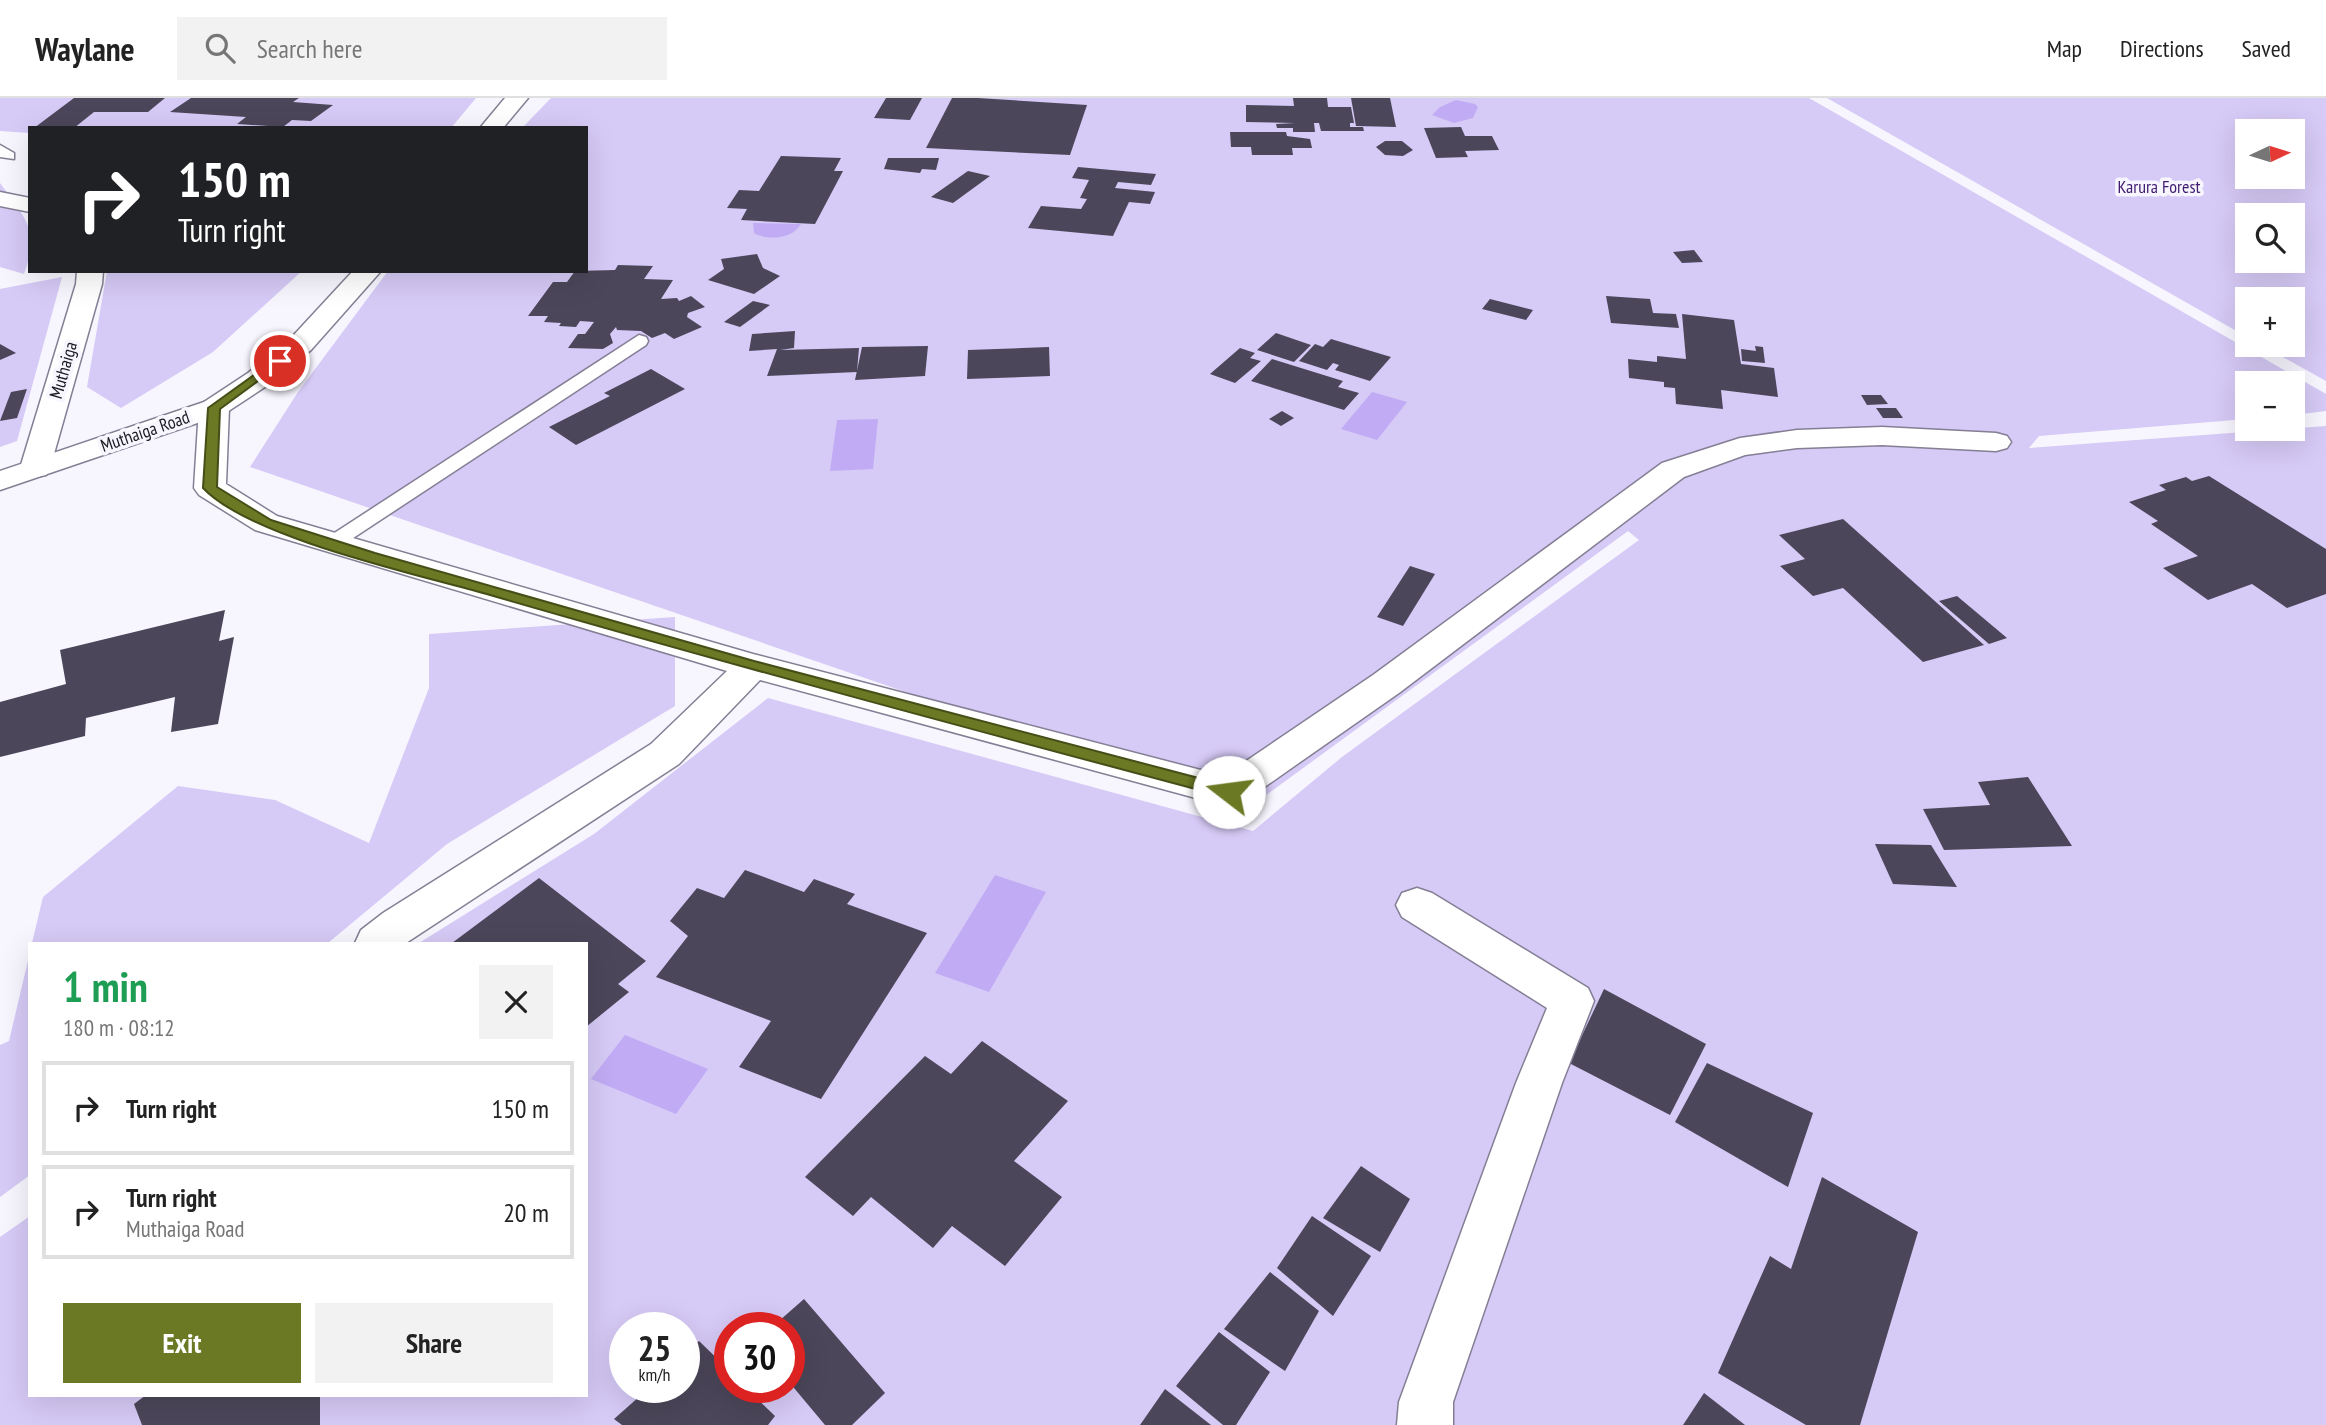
<!DOCTYPE html>
<meta charset="utf-8">
<style>
:root{--surface:#fff;--page:#f2f2f2;--text:#222;--muted:#767676;--line:#e0e0e0;--accent:#6b7824}
body{margin:0;font-family:"PT Sans Narrow",sans-serif;background:var(--page);color:var(--text);height:100vh;display:flex;flex-direction:column;font-size:26px;white-space:nowrap}
*{box-sizing:border-box;margin:0}
p{font-size:23px;color:var(--muted)}
.icon{flex:none;width:38px;height:38px;fill:none;stroke:currentColor;stroke-width:2;stroke-linecap:round;stroke-linejoin:round}
.map{position:relative;flex:1;overflow:hidden}
.side{position:absolute;left:28px;top:844px;width:560px;height:455px;display:flex;flex-direction:column;background:var(--surface);border-radius:0px;box-shadow:0 7px 28px #0002}
.side>*{flex:none}
.banner{position:absolute;left:28px;top:28px;width:560px;height:147px;border-radius:0px;box-shadow:0 7px 28px #0002;background:#202124;color:#fff;overflow:hidden}
.needle{width:46px;rotate:86deg}
.controls{position:absolute;left:2235px;top:21px;display:grid;gap:14px}
.controls a{display:grid;place-items:center;width:70px;height:70px;border-radius:0px;background:var(--surface);box-shadow:0 7px 28px #0002;font-size:35px}
.speed{position:absolute;left:609px;top:1214px;display:flex;gap:14px;font-size:35px;font-weight:700;text-align:center}
.speed>*{display:grid;place-content:center;width:91px;height:91px;border-radius:50%;background:var(--surface);box-shadow:0 7px 28px #0002;line-height:1}
.speed small{font-size:18px;font-weight:400}
.speed .limit{border:10px solid #d22;background:#fff;color:#111}
.pin{position:absolute;display:grid;place-items:center;width:60px;height:60px;color:#fff;margin:-30px;border:4px solid #fff;border-radius:50%;box-shadow:0 2px 7px #0007}
.me{position:absolute;width:77px;margin:-38px;rotate:285deg;stroke-linejoin:round;filter:drop-shadow(0 0 5px #0008)}
.turn{display:flex;align-items:center;gap:24px;height:147px;padding:0 35px;font-size:32px}
.turn .icon{width:91px;height:91px;stroke-width:2.5}
.turn b{display:block;font-size:49px;line-height:60px}
.round{display:grid;place-items:center;flex:none;width:74px;height:74px;border-radius:0px;background:var(--page)}
.overview{display:flex;align-items:center;justify-content:space-between;height:119px;padding:0 35px}
h1{font-size:42px;font-weight:700;line-height:52px;color:#1e9e55}
.primary-button{display:flex;gap:14px;margin-top:auto;padding:14px 35px}
.primary-button a{flex:1;height:80px;border-radius:0px;background:var(--accent);color:#fff;font-size:28px;font-weight:700;line-height:80px;text-align:center}
.primary-button a+a{background:var(--page);color:var(--text)}
ul{padding:0;list-style:none}
li{display:flex;align-items:center;gap:21px;height:94px;margin:0 14px 10px;padding:0 21px;border:4px solid var(--line);border-radius:0px}
li div{flex:1}
li b{display:block;font-size:26px}
li em{font-style:normal}
header{display:flex;align-items:center;gap:42px;box-sizing:border-box;height:98px;padding:0 35px;background:var(--surface);border-bottom:2px solid var(--line)}
header strong{font-size:33px}
nav{display:flex;gap:38px;margin-inline-start:auto;font-size:24px}
.search{width:490px;height:63px;background:var(--page);display:flex;align-items:center;gap:18px;box-sizing:border-box;padding:0 24px;border-radius:0px;color:var(--muted);font-size:26px}
.map>svg:first-child{display:block}
.green{fill:#d6caf6;fill-rule:evenodd}
.water{fill:#c1abf4}
.building{fill:#4c465a}
.lines{fill:none;stroke-linecap:round;stroke-linejoin:round}
.lane-casing{stroke:#847f94;stroke-width:3}
.street-casing{stroke:#847f94;stroke-width:3}
.secondary-casing{stroke:#847f94;stroke-width:3}
.lane{fill:#fff;fill-rule:evenodd}
.street{fill:#fff;fill-rule:evenodd}
.secondary{fill:#fff;fill-rule:evenodd}
.route{fill:#6b7824;stroke:#464e17;stroke-width:2}
.labels{text-anchor:middle;dominant-baseline:central;stroke-width:7;stroke-linejoin:round;paint-order:stroke}
.far-park-label{font-size:18px;fill:#401d70;stroke:#f7f5fe}
.far-street-label{font-size:18px;fill:#1a1820;stroke:#f7f5fe}
</style>
<header>
<strong>Waylane</strong>
<div class="search"><svg class="icon" aria-label="search" viewBox="0 0 24 24"><circle cx="10" cy="10" r="6"/><path d="M15 15l6 6"/></svg>Search here</div>
<nav><a>Map</a><a>Directions</a><a>Saved</a></nav>
</header>
<div class="map">
<svg width="2326" height="1327" viewBox="0 0 2326 1327">
<rect width="100%" height="100%" fill="#f7f5fe"/>
<!-- green -->
<g class="green">
<polygon points="0,0 476,0 451,30 30,30 30,35 0,33"/>
<path d="M551 0H1809L2326 296V313L2293 317 2292 285H2247V321L2039 338 2029 350 2326 328V1327H0V1139L30 1118V1297H586V845H419L594 736 768 600 1253 733 1342 659 1639 442 1628 433 1247 711 250 369 298 294 388 173H586V30H522ZM625 1230H684V1290H625ZM730 1230H789V1290H730Z"/>
<path d="M1827 0H2326V283L2261 247H2292V201H2247V239ZM2247 33H2292V79H2247ZM2247 117H2292V163H2247Z"/>
<path d="M0 85C25 119 40 132 24 176L0 169Z"/>
<polygon points="107,173 302,173 213,254 121,310 87,289"/>
<polygon points="62,179 17,343 0,349 0,191"/>
<polygon points="675,519 675,608 447,746 328,845 32,845 43,799 178,688 275,702 369,745 429,590 429,536"/>
<polygon points="30,854 30,1077 0,1099 0,947 9,943"/>
</g>
<!-- water -->
<g class="water">
<polygon points="1456,2 1475,6 1478,9 1473,20 1454,25 1432,17 1440,9"/>
<path d="M753 125 801 126C792 141 769 143 754 135Z"/>
<polygon points="1372,294 1407,304 1377,342 1341,331"/>
<polygon points="878,321 873,371 830,373 837,322"/>
<polygon points="995,777 1046,794 989,894 935,875"/>
<polygon points="625,937 708,971 676,1016 591,981"/>
</g>
<!-- building -->
<g class="building">
<polygon points="74,0 165,0 148,14 94,14 74,30 34,30"/>
<polygon points="191,0 299,0 293,4 333,7 311,23 292,22 283,29 237,26 246,19 170,14"/>
<polygon points="886,0 922,0 910,22 874,20"/>
<polygon points="952,0 978,0 1087,7 1070,57 926,50"/>
<polygon points="1293,0 1327,0 1328,9 1351,9 1354,25 1350,25 1350,29 1363,29 1364,33 1321,33 1319,25 1314,25 1315,34 1293,34 1293,30 1277,30 1276,26 1295,25 1246,24 1246,7 1294,8"/>
<polygon points="1351,0 1390,0 1396,29 1356,28"/>
<polygon points="1461,29 1465,38 1492,38 1499,52 1465,53 1468,59 1436,60 1424,30"/>
<polygon points="1230,34 1286,34 1287,38 1310,41 1312,50 1292,50 1293,57 1252,57 1251,49 1231,49"/>
<polygon points="1385,43 1402,43 1413,52 1403,58 1385,57 1376,49"/>
<polygon points="781,58 841,60 834,73 843,73 815,126 741,122 747,111 727,110 739,92 759,93"/>
<polygon points="888,60 939,60 936,72 922,71 920,75 884,71"/>
<polygon points="1078,69 1156,76 1151,87 1118,84 1115,90 1155,94 1150,106 1129,104 1113,138 1028,130 1041,108 1081,111 1087,101 1080,100 1089,82 1072,80"/>
<polygon points="968,73 990,78 953,105 931,99"/>
<polygon points="1694,152 1703,164 1682,165 1673,154"/>
<polygon points="757,156 763,170 780,178 754,196 708,182 724,171 721,161"/>
<polygon points="618,167 653,168 644,181 673,182 661,201 677,200 679,203 691,198 705,209 688,215 687,219 702,229 674,241 665,235 652,240 641,233 617,232 616,229 610,236 613,245 603,251 568,250 578,236 585,236 594,224 580,223 576,229 559,228 561,225 544,224 548,218 528,218 553,184 567,184 575,173 615,172"/>
<polygon points="1606,198 1650,201 1653,215 1676,216 1679,230 1611,225"/>
<polygon points="1490,201 1533,212 1526,222 1482,211"/>
<polygon points="753,203 770,207 740,229 724,224"/>
<polygon points="1682,216 1734,222 1741,266 1774,270 1778,299 1721,292 1723,311 1676,306 1675,290 1664,289 1664,284 1629,280 1628,261 1657,264 1657,258 1686,261"/>
<polygon points="795,233 794,250 780,252 859,250 857,274 767,278 777,251 749,253 752,236"/>
<polygon points="1276,235 1311,247 1294,264 1257,252"/>
<polygon points="1331,241 1391,259 1370,283 1335,272 1339,267 1333,265 1327,272 1299,263 1315,246 1323,249"/>
<polygon points="0,246 16,255 0,262"/>
<polygon points="928,248 925,278 855,282 862,249"/>
<polygon points="1755,248 1763,249 1765,265 1742,263 1741,251 1756,253"/>
<polygon points="1049,249 1050,278 967,281 968,252"/>
<polygon points="1240,250 1255,255 1250,260 1261,263 1235,285 1210,276"/>
<polygon points="1272,261 1343,283 1338,289 1359,295 1344,312 1251,283"/>
<polygon points="651,271 685,291 576,347 549,329 610,298 604,295"/>
<polygon points="27,291 17,320 0,323 11,294"/>
<polygon points="1861,297 1881,297 1888,306 1867,307"/>
<polygon points="1876,310 1896,310 1903,320 1883,320"/>
<polygon points="1282,313 1294,320 1281,328 1269,321"/>
<polygon points="2209,378 2326,451 2326,496 2287,510 2252,486 2208,502 2163,470 2198,458 2151,426 2158,423 2129,404 2166,392 2159,387 2186,379 2192,383"/>
<polygon points="1843,421 1984,547 1923,564 1843,490 1813,498 1780,468 1805,461 1779,437"/>
<polygon points="1410,468 1435,476 1403,528 1377,519"/>
<polygon points="1957,498 2007,540 1989,546 1939,503"/>
<polygon points="225,512 219,543 234,539 218,626 171,634 175,599 86,620 85,638 0,659 0,604 66,586 60,552"/>
<polygon points="2028,679 2072,748 1944,752 1923,711 1990,707 1978,684"/>
<polygon points="1875,746 1931,747 1957,789 1893,786"/>
<polygon points="745,772 804,794 814,781 855,796 847,806 927,835 821,1001 739,969 771,923 656,879 688,838 670,823 697,790 724,800"/>
<polygon points="539,780 646,863 618,886 629,894 586,929 586,845 452,845"/>
<polygon points="1604,891 1706,946 1670,1017 1569,965"/>
<polygon points="982,943 1068,1003 1014,1063 1062,1099 1005,1168 952,1128 933,1150 871,1099 853,1118 805,1079 925,958 951,976"/>
<polygon points="1707,965 1813,1015 1788,1089 1675,1024"/>
<polygon points="1361,1068 1410,1101 1380,1154 1323,1120"/>
<polygon points="1822,1079 1918,1134 1860,1327 1806,1327 1718,1275 1770,1158 1791,1171"/>
<polygon points="1312,1118 1371,1158 1333,1218 1277,1170"/>
<polygon points="1270,1174 1319,1213 1285,1273 1224,1231"/>
<polygon points="804,1201 885,1295 852,1327 825,1327 789,1284 789,1230 771,1230"/>
<polygon points="1219,1234 1270,1274 1236,1327 1223,1327 1176,1288"/>
<polygon points="699,1243 730,1273 730,1290 746,1290 775,1318 768,1327 622,1327 614,1321 649,1290 684,1290 684,1257"/>
<polygon points="1165,1291 1211,1327 1140,1327"/>
<polygon points="1704,1295 1745,1327 1683,1327"/>
<polygon points="146,1297 320,1297 320,1327 142,1327 134,1306"/>
</g>
<g class="lines">
<defs>
<g id="lane">
<polygon points="0,47 14,55 14,61 0,59"/>
<polygon points="639,237 646,239 648,243 646,247 338,450 322,450 319,445"/>
</g>
<g id="street">
<polygon points="0,94 30,100 30,114 0,108"/>
<polygon points="77,173 103,173 102,186 50,370 46,377 35,379 24,377 20,370 76,186"/>
<polygon points="214,301 224,304 229,310 226,386 277,418 753,556 1224,678 1373,577 1662,365 1740,340 1797,332 1882,329 1996,335 2007,338 2011,344 2007,350 1996,353 1882,347 1797,350 1745,357 1684,379 1399,595 1243,704 1229,709 760,582 679,666 406,845 355,845 361,832 383,815 651,646 727,573 255,432 199,397 194,390 199,310 204,304"/>
<polygon points="1417,790 1432,795 1588,890 1594,903 1562,985 1453,1304 1453,1327 1397,1327 1399,1304 1516,985 1547,910 1402,819 1396,807 1402,795"/>
</g>
<g id="secondary">
<polygon points="505,0 528,0 503,30 480,30"/>
<polygon points="353,173 381,173 311,252 268,287 224,316 0,392 0,373 204,304 248,275 291,240"/>
</g>
</defs>
<!-- lane casing -->
<use href="#lane" class="lane-casing"/>
<!-- street casing -->
<use href="#street" class="street-casing"/>
<!-- secondary casing -->
<use href="#secondary" class="secondary-casing"/>
<!-- lane -->
<use href="#lane" class="lane"/>
<!-- street -->
<use href="#street" class="street"/>
<!-- secondary -->
<use href="#secondary" class="secondary"/>
</g>
<!-- route -->
<path class="route" d="M276 261 285 263 220 311 217 389 271 422 375 455 754 563 1229 688 1237 694 1229 700C982 634 735 568 490 497 420 477 250 440 203 390L208 310Z"/>
<g class="labels">
<!-- far-park labels -->
<g class="far-park-label">
<text x="2159" y="88">Karura Forest</text>
</g>
<!-- far-street labels -->
<g class="far-street-label">
<text transform="translate(63 272) rotate(-74)">Muthaiga</text>
<text transform="translate(145 333) rotate(-19)">Muthaiga Road</text>
</g>
</g>
</svg>
<div class="controls">
<a><svg class="needle" viewBox="-14 -14 28 28"><path d="M0-13l5 13h-10z" fill="#e53935"/><path d="M0 13l5-13h-10z" fill="#767676"/></svg></a>
<a><svg class="icon" aria-label="search" viewBox="0 0 24 24"><circle cx="10" cy="10" r="6"/><path d="M15 15l6 6"/></svg></a>
<a>+</a>
<a>−</a>
</div>
<div class="speed"><div>25<small>km/h</small></div><div class="limit">30</div></div>
<div class="pin" style="left:280px;top:263px;background:#d93025"><svg class="icon" aria-label="arrive" viewBox="0 0 24 24"><path d="M6 21V4h12l-3 4 3 4H6"/></svg></div>
<svg class="me" style="left:1229px;top:694px" viewBox="-20 -20 40 40"><circle r="19" fill="#fff"/><path d="M0-13L10 11 0 6-10 11z" fill="#6b7824"/></svg>
<div class="banner">
<div class="turn"><svg class="icon" aria-label="right" viewBox="0 0 24 24"><path d="M7 20v-9h11M14 6l5 5-5 5"/></svg><div><b>150 m</b>Turn right</div></div>
</div>
<section class="side">
<div class="overview"><div><h1>1 min</h1><p>180 m · 08:12</p></div><a class="round"><svg class="icon" aria-label="close" viewBox="0 0 24 24"><path d="M6 6l12 12M18 6L6 18"/></svg></a></div>
<ul>
<li><svg class="icon" aria-label="right" viewBox="0 0 24 24"><path d="M7 20v-9h11M14 6l5 5-5 5"/></svg><div><b>Turn right</b></div><em>150 m</em></li>
<li><svg class="icon" aria-label="right" viewBox="0 0 24 24"><path d="M7 20v-9h11M14 6l5 5-5 5"/></svg><div><b>Turn right</b><p>Muthaiga Road</p></div><em>20 m</em></li>
</ul>
<div class="primary-button"><a>Exit</a><a>Share</a></div>
</section>
</div>
